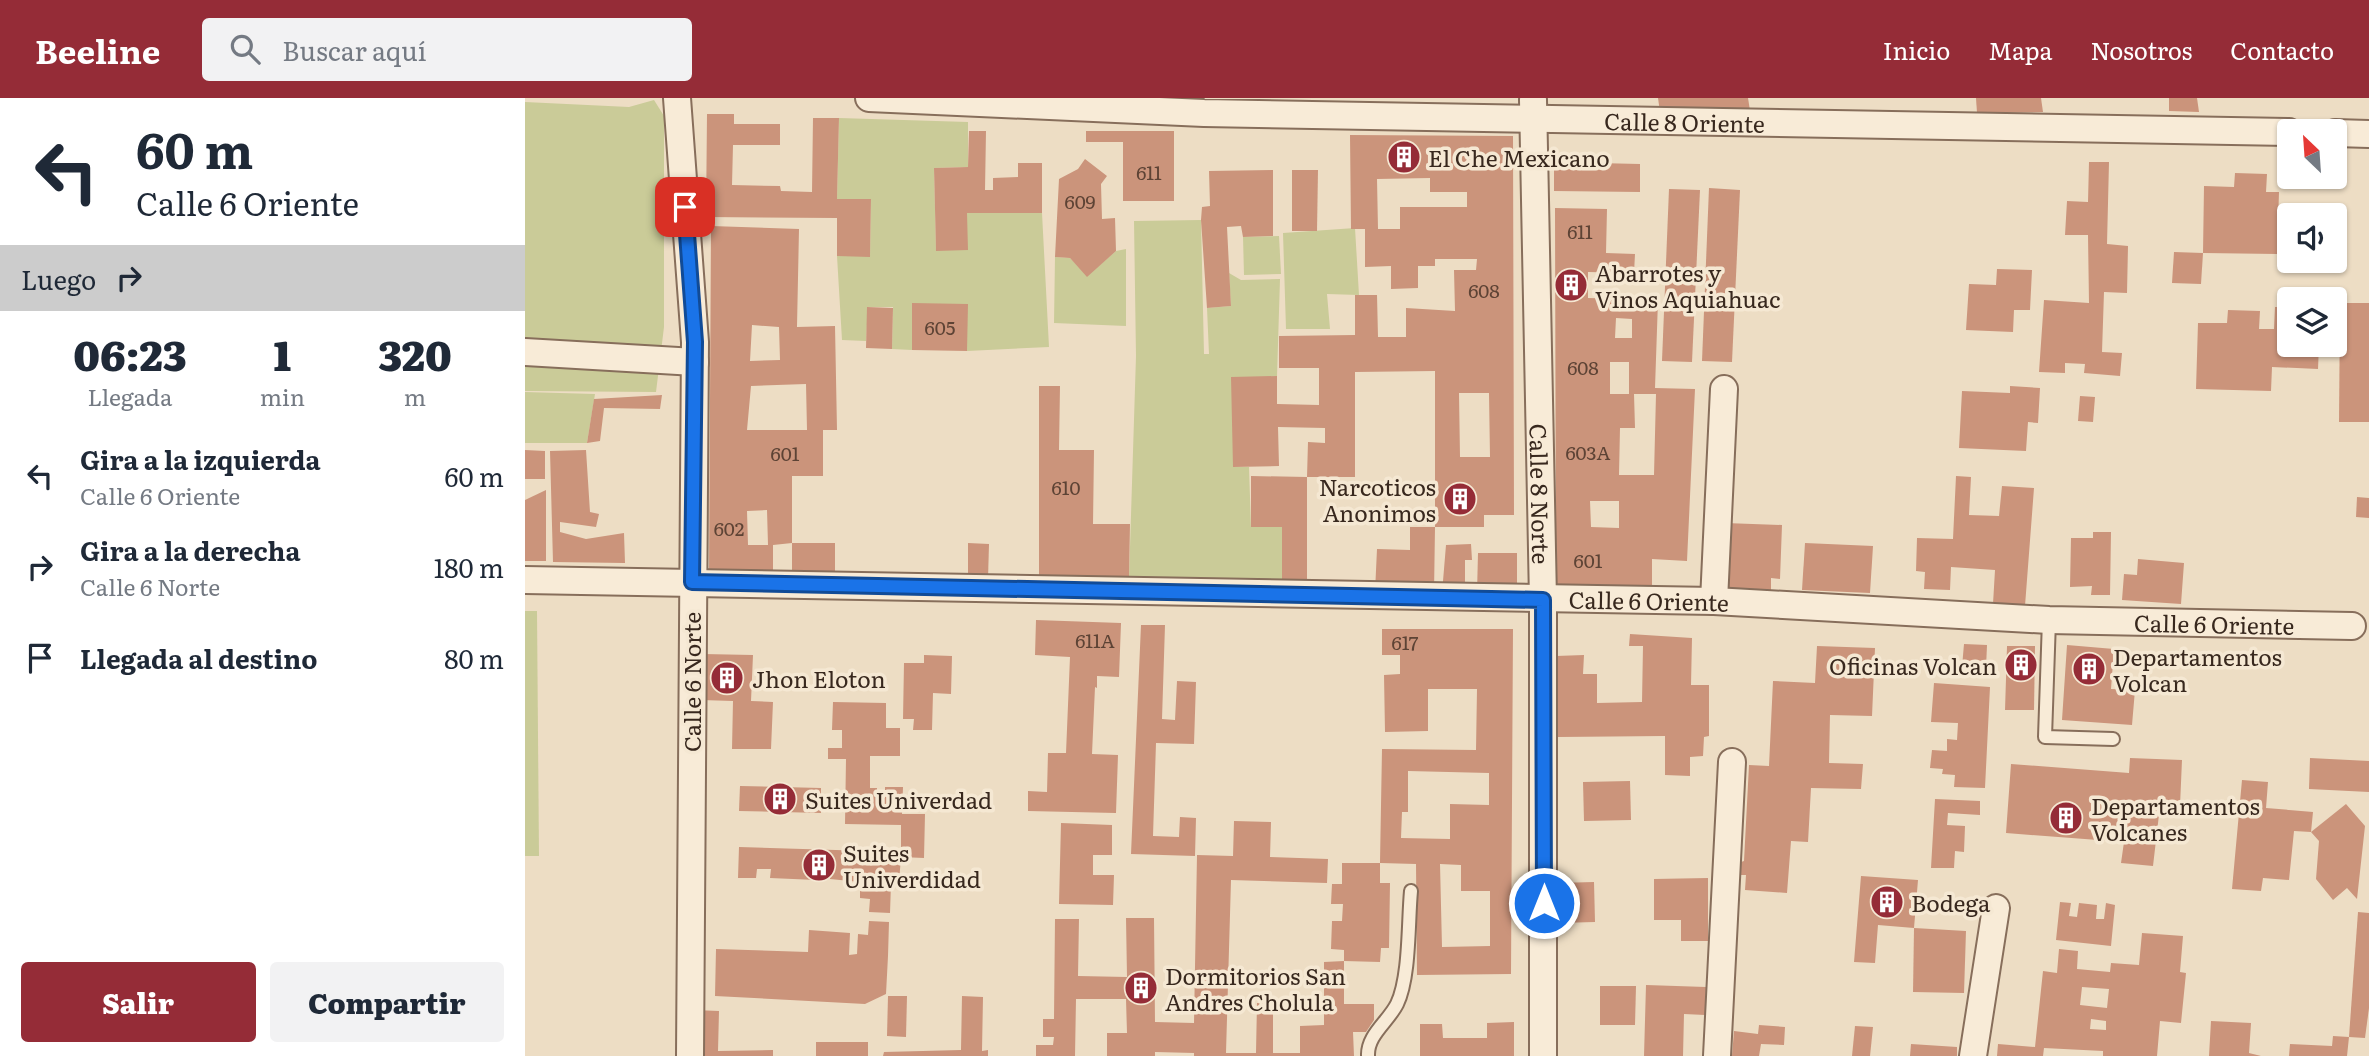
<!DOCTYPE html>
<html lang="es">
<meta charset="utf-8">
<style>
:root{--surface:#fff;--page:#f2f2f3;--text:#1f2937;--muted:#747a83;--accent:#952c37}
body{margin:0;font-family:Literata,serif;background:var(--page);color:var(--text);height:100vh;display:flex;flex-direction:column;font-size:26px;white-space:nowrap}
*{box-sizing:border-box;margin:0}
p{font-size:23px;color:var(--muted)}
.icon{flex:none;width:38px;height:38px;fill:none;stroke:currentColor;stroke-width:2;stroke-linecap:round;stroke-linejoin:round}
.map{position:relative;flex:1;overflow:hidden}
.sheet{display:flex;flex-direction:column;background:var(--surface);width:525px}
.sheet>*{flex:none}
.top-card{background:#fff;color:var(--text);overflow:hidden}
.needle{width:46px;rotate:335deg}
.controls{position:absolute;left:1752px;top:21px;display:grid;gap:14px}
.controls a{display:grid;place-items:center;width:70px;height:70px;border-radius:7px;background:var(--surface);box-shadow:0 2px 5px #0004;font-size:35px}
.pin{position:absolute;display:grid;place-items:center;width:60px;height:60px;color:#fff;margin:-30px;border-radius:14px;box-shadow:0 4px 10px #0006}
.me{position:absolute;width:77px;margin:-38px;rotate:0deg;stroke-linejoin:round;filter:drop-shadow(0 0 5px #0008)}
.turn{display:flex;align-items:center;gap:24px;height:147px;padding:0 21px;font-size:32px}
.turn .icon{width:91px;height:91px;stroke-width:2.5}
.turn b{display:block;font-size:49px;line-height:60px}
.then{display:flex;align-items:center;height:66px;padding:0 21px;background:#0003;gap:14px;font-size:26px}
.eta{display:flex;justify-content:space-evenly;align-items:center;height:119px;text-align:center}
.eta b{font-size:42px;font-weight:800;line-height:49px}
.action{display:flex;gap:14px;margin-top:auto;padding:14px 21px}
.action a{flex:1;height:80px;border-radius:7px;background:var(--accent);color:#fff;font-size:28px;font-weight:800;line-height:80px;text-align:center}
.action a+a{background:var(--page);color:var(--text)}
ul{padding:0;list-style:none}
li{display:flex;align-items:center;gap:21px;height:91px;padding:0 21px}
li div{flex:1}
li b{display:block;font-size:26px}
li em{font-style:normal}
header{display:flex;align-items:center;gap:42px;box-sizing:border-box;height:98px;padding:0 35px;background:var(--accent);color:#fff}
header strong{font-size:33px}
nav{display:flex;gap:38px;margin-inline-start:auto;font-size:24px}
.search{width:490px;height:63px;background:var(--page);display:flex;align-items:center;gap:18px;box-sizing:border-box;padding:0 24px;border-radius:7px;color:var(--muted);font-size:26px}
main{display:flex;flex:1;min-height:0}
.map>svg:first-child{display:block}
.green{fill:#cacb98}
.building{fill:#cb947b;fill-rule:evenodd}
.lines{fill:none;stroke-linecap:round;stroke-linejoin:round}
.lane-casing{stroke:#876e5b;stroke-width:16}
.street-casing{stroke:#876e5b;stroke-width:30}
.lane{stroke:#f8ebd7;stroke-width:12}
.street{stroke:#f8ebd7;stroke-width:26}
.route-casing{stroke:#114b97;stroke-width:18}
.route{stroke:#1a73e8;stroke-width:12}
.labels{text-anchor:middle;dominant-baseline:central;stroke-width:7;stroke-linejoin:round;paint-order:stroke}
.number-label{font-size:19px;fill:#5d4335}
.street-label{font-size:23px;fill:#38281e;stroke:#f5e8d3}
.poi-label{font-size:23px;fill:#38281e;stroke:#f5e8d3;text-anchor:start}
</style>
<header>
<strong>Beeline</strong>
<div class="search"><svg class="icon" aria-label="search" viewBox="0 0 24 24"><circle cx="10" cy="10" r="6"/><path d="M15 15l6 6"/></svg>Buscar aquí</div>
<nav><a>Inicio</a><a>Mapa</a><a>Nosotros</a><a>Contacto</a></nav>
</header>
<main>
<section class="sheet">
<div class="top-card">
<div class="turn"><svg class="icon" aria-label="left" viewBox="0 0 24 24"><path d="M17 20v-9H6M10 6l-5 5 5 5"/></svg><div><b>60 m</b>Calle 6 Oriente</div></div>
<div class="then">Luego<svg class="icon" aria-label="right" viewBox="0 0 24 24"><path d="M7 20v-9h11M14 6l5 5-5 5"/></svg></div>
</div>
<div class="eta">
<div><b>06:23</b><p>Llegada</p></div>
<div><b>1</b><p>min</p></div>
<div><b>320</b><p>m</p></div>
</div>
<ul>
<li><svg class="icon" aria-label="left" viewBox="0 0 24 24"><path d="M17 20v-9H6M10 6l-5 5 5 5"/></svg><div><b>Gira a la izquierda</b><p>Calle 6 Oriente</p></div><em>60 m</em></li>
<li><svg class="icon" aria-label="right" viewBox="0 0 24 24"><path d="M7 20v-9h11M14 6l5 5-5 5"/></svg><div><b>Gira a la derecha</b><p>Calle 6 Norte</p></div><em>180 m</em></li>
<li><svg class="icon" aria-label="arrive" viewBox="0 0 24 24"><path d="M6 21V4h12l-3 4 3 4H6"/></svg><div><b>Llegada al destino</b></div><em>80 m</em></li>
</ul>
<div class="action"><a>Salir</a><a>Compartir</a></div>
</section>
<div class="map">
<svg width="1844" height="958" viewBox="0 0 1844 958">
<rect width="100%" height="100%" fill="#edddc4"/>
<!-- green -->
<g class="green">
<polygon points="129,2 139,18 139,229 131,294 0,293 0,4 104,9"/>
<polygon points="314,20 443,24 443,69 409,70 411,152 442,152 442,115 517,115 524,249 442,253 441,206 387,206 387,252 367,251 368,209 343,209 341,243 317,242 312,158 345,158 346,101 312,101"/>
<polygon points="676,122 679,256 684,256 682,210 706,208 704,175 716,182 755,181 752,278 708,369 724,369 726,429 757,429 757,491 604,481 611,258 609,123"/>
<polygon points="830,130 834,197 802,196 805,231 761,231 758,135"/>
<polygon points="754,138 756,176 719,177 718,139"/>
<polygon points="601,151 601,228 529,225 530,159 545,160 562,178 591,153"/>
<polygon points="0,294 70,296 62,345 0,345"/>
<polygon points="0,513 12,513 14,758 0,758"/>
</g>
<!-- building -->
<g class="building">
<polygon points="1133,0 1223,0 1226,19 1135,14"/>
<polygon points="1451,0 1516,0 1518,14 1452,15"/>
<polygon points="1644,0 1672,0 1674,14 1644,13"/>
<polygon points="182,16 209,16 209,26 255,26 255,47 208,47 207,87 255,88 256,93 287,94 288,20 314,20 312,101 346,101 345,159 312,158 312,120 181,119"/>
<polygon points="444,33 461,33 460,92 468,92 468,80 493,79 493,65 517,65 517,115 442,115 443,152 411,153 409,70 443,69"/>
<polygon points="561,33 649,33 649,103 598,103 598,44 561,44"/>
<path d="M825 37 988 38 989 417H959V429H910L909 495 850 494 852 451 885 452V429H910V273L830 274V379H782L783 344 800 345V330L753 329 754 368 708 369 706 279 752 278V306L794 307V270H754V238L830 237V197H852L853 239H881V210L930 213 929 172H951L952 161H910V168H893V190L866 191V168L840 169V131H826ZM905 80V94H942V109H875V131H853L852 81ZM934 295H964L965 359H935Z"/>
<polygon points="560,61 582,78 576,86 577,121 590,120 591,153 562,179 545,160 530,159 534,81 553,71"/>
<polygon points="1029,64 1115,66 1115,94 1029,93"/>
<polygon points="1564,64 1584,64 1582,146 1603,148 1602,195 1579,194 1577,254 1597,255 1595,278 1559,275 1560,266 1540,265 1540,275 1514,274 1519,202 1564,205 1563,137 1540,137 1542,103 1563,104"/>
<polygon points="748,72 748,138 718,139 716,128 702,129 706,208 682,210 676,122 677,109 685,108 684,73"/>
<polygon points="767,72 793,72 792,133 767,133"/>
<polygon points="1710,75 1742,76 1741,94 1754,94 1752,156 1678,155 1679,88 1709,89"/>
<polygon points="1184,90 1215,92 1207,264 1177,263"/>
<polygon points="1144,91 1175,92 1167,264 1137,263"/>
<path d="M1030 110 1082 111 1081 155 1110 156 1109 175 1063 174V200L1133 202 1130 290 1170 291 1162 463 1127 461V489L1031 490ZM1091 220 1107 221V240H1090ZM1085 264H1104V296H1085ZM1109 296H1131L1129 377H1094L1095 330H1110ZM1065 403H1094V430L1066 429Z"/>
<path d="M186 128 274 131 272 229 310 228 312 332H298V378H267V445L248 447V481L184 480ZM227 227 254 229 255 262 225 263ZM281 286 282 332H222L226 288ZM242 412 243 447H223L222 413Z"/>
<polygon points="1649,154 1678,155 1676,186 1647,185"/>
<polygon points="1472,171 1507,172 1505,212 1489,212 1488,234 1441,232 1444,186 1471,187"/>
<polygon points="387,205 443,206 442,253 387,252"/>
<polygon points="1815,205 1844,205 1844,324 1814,324"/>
<polygon points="342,209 368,210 367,251 341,250"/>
<polygon points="1750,209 1764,209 1764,247 1794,247 1793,271 1747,269 1746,293 1671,291 1673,225 1702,225 1703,212 1735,213 1734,231 1749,231"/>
<polygon points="514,288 535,288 534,352 569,352 568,426 605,426 604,481 514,481"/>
<polygon points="1485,288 1515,290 1513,325 1503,324 1501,353 1434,350 1437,293 1485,295"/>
<polygon points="137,297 135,311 79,310 75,343 62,345 69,301"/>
<polygon points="1555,298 1570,299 1568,324 1553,323"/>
<polygon points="0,352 20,353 20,381 0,381"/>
<polygon points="61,352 65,414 74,416 71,429 35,424 35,434 61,441 99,435 100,465 28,464 25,353"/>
<polygon points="726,378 782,379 782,491 757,491 757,429 726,429"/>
<polygon points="1431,378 1446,379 1444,417 1474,418 1477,388 1509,390 1500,508 1468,506 1470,472 1426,469 1425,492 1399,491 1400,474 1391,473 1392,440 1428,441"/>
<polygon points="21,392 21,463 0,463 0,402"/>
<polygon points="1832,399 1844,400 1844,420 1831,419"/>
<polygon points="1200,425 1257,427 1255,481 1246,480 1246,498 1197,496"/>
<polygon points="1568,434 1586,434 1585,497 1566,497 1567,488 1545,489 1546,440 1568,440"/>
<rect x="267" y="445" width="43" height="36"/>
<polygon points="443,445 464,446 463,481 443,481"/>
<polygon points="1280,445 1348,448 1345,495 1277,492"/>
<polygon points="946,446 947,462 940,462 940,494 917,495 921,447"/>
<polygon points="953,455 992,455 992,495 952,495"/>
<polygon points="1613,461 1659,465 1656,506 1597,502 1599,476 1612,477"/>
<polygon points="511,522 596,525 594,579 572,578 572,590 570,589 567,656 593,657 591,715 503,713 503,693 522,694 523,655 541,655 545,559 510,557"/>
<polygon points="616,527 640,527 637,621 650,622 652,583 671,584 669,646 631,645 628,738 654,739 655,719 671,720 670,758 606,756"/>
<path d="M857 531H988L986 876 892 877 891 766 855 765 857 651 951 652 952 591H903V633L860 634 859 577 875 576V557H857ZM883 673 964 675V707L925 706V741L876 740 877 714H883ZM915 766 936 767V793H965V848L917 849Z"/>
<polygon points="1105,536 1167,540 1166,587 1184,587 1184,638 1179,639 1178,658 1165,659 1165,678 1140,677 1140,638 1033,639 1031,558 1059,557 1058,576 1072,576 1072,605 1117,604 1118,548 1104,548"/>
<polygon points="1439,546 1462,547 1461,570 1437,569"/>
<polygon points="1542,547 1589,551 1586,591 1610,592 1607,627 1537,622"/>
<polygon points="1292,548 1350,550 1347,618 1305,617 1304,665 1338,666 1336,691 1286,690 1283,744 1266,743 1262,795 1220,792 1221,777 1215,777 1216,764 1219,763 1224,667 1244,668 1248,583 1290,585"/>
<polygon points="1482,548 1510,548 1509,612 1480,612"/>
<polygon points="178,556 228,557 226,603 248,604 246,651 207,651 208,603 176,602"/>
<polygon points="399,557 427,558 426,596 408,595 407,632 388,632 389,621 378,621 379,565 399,565"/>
<polygon points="1409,585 1465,589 1460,690 1429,689 1430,677 1417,676 1418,671 1405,670 1407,652 1422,653 1422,641 1432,642 1433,625 1406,624"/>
<path d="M308 604 361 605V630H375V658H345V690H352V700H360V689H378L377 716H400L399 760 376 759 374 784 366 785 365 815 344 814 345 801 335 800V784L305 781V774L292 773 291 782 245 780 246 771H232L231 780H213L214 749 376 754V727L320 726 321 661H303V650H317V632H307ZM347 776 360 777V784H347Z"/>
<polygon points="1605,660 1657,662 1655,708 1635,708 1628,768 1596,765 1599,744 1481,735 1486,666 1604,675"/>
<polygon points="1785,660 1844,663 1844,694 1784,691"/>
<polygon points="1717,682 1743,684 1741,710 1788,714 1786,734 1769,733 1764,782 1738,780 1736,793 1707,791"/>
<polygon points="1105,683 1106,722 1059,723 1058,684"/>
<polygon points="215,688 296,690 296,715 214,713"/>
<polygon points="1410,701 1455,703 1455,717 1423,715 1422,727 1440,728 1439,754 1430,753 1429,770 1406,770"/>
<polygon points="1821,706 1840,728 1832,801 1822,790 1808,802 1791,781 1794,743 1786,734"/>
<polygon points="709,723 746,724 745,759 803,761 802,785 706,782 701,955 731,955 732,905 748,906 748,955 775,955 775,928 799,927 799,864 819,863 819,906 849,906 849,922 841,934 828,934 829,958 669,958 669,955 630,954 630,958 582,958 582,935 602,935 601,901 551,901 550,958 511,958 511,947 528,947 529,939 518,939 518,921 529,921 530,821 554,821 553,878 602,879 601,820 629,820 630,924 669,925 672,757 708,758"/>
<polygon points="536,725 587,727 587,757 568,757 568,777 589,777 588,807 534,806"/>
<polygon points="817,765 855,765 855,785 865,785 864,850 856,850 855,864 819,863 819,852 806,851 807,823 817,823 818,806 806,806 807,786 817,786"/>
<polygon points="1336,778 1393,782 1389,830 1353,827 1350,865 1329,864"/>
<polygon points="1183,780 1183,843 1156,843 1156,822 1129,822 1129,781"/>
<polygon points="1069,784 1070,824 1033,825 1032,785"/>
<polygon points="1535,804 1546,805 1544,818 1552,819 1554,805 1572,807 1571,821 1579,821 1581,805 1590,807 1586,848 1531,842"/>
<polygon points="1833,814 1844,815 1844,910 1840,940 1824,939"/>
<polygon points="344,823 364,824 363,858 361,896 340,906 190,898 191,851 283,854 284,832 325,835 324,857 332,856 333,836 343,837"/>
<polygon points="1389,830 1441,833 1439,895 1388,894"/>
<path d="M1617 835 1658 838 1655 874 1661 875 1656 925 1635 923 1632 958H1578V953L1519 950 1518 958H1472L1473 946 1510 949 1518 873 1532 875 1534 851 1553 853 1552 871 1585 874 1586 865 1614 867ZM1557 889 1584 891 1582 910 1555 907ZM1566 921 1581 923V932L1565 931Z"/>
<polygon points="1121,887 1181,889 1180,917 1159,916 1158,958 1119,958"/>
<polygon points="1075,888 1111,888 1110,927 1075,927"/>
<polygon points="363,898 382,898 381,939 362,938"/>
<polygon points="437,898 458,899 457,953 463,952 463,958 358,958 359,954 436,952"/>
<polygon points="169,912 194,913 193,953 248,952 248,958 169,958"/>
<polygon points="1686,923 1726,925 1724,955 1736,958 1684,958"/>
<polygon points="989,924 989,958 895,958 895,926 917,926 918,940 962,940 962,925"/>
<polygon points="1234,927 1260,929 1259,947 1236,946 1234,958 1207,958 1209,933 1233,936"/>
<polygon points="1330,928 1348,929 1345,958 1327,958"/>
<polygon points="1808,938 1824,939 1822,958 1764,958 1765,946 1807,948"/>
<rect x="291" y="944" width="52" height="14"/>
<polygon points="1386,946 1432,949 1432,958 1385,958"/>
</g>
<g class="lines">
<defs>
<g id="lane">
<polyline points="1524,522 1520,639 1588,641"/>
<path d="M843 958C842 937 863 924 872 906 885 879 883 825 886 793"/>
</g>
<g id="street">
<polyline points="152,0 170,244 165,958"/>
<path id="s1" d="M344 0 679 15 1764 34"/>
<path id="s2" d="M1008 2 1018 502V958"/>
<polyline points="1810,35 1844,36"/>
<polyline points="0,254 170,264"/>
<path id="s3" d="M0 482 1189 503 1524 522 1827 528"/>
<polyline points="1189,503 1199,291"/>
<polyline points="1192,958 1207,664"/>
<polyline points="1448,958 1471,810"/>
</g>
</defs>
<!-- lane casing -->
<use href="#lane" class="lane-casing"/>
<!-- street casing -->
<use href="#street" class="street-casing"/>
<!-- lane -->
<use href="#lane" class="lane"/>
<!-- street -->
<use href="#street" class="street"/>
</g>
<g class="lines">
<defs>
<polyline id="route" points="160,109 170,244 167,484 1018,502 1019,805"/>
</defs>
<!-- route casing -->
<use href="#route" class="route-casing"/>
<!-- route -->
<use href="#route" class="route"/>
</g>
<!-- icons -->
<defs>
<symbol id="building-disc" viewBox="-11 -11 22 22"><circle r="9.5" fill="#952c37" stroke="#f5e8d3"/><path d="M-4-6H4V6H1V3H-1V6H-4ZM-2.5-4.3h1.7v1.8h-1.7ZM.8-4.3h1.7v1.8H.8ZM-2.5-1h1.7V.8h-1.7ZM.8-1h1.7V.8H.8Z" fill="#fff"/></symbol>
</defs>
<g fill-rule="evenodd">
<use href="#building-disc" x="860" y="40" width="38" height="38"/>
<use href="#building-disc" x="1027" y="168" width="38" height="38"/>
<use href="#building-disc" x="916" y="382" width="38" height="38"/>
<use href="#building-disc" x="1477" y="548" width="38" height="38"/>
<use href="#building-disc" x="1545" y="552" width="38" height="38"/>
<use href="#building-disc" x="183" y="561" width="38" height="38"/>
<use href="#building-disc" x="236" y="682" width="38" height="38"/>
<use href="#building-disc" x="1522" y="701" width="38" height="38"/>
<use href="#building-disc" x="275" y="748" width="38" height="38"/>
<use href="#building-disc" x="1343" y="785" width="38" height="38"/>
<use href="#building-disc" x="597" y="871" width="38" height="38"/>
</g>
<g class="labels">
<!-- number labels -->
<g class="number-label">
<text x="624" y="74">611</text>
<text x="555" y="103">609</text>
<text x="1055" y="133">611</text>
<text x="959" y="192">608</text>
<text x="415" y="229">605</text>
<text x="1058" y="269">608</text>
<text x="1063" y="354">603A</text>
<text x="260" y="355">601</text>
<text x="541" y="389">610</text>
<text x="204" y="430">602</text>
<text x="1063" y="462">601</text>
<text x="570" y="542">611A</text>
<text x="880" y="544">617</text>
</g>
<!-- street labels -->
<g class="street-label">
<text stroke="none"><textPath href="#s1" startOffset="816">Calle 8 Oriente</textPath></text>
<text stroke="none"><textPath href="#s2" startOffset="394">Calle 8 Norte</textPath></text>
<text stroke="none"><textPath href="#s3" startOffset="1124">Calle 6 Oriente</textPath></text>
<text stroke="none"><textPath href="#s3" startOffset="1690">Calle 6 Oriente</textPath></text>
<text transform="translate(166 584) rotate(-90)">Calle 6 Norte</text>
</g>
<!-- poi labels -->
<g class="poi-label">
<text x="903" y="59">El Che Mexicano</text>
<text x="1070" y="174">Abarrotes y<tspan x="1070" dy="26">Vinos Aquiahuac</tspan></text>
<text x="911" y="388" text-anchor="end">Narcoticos<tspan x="911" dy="26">Anonimos</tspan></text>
<text x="1588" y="558">Departamentos<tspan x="1588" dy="26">Volcan</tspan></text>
<text x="1472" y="567" text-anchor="end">Oficinas Volcan</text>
<text x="227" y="580">Jhon Eloton</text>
<text x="280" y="701">Suites Univerdad</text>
<text x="1566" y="707">Departamentos<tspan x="1566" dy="26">Volcanes</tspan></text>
<text x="318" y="754">Suites<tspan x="318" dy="26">Univerdidad</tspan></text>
<text x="1386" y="804">Bodega</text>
<text x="640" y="877">Dormitorios San<tspan x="640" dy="26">Andres Cholula</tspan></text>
</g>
</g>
</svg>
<div class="controls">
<a><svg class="needle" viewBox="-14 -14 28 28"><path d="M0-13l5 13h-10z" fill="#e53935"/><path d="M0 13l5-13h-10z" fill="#747a83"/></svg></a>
<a><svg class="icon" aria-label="sound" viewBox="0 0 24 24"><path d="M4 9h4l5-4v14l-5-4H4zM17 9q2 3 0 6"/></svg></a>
<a><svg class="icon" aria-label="layers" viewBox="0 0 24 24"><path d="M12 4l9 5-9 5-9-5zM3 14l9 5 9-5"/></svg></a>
</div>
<div class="pin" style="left:160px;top:109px;background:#d93025"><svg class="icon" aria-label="arrive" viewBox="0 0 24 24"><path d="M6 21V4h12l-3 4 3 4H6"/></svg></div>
<svg class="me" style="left:1019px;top:805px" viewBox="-20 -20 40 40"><circle r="17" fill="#1a73e8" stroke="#fff" stroke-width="3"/><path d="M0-11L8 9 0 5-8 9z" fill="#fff"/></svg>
</div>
</main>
